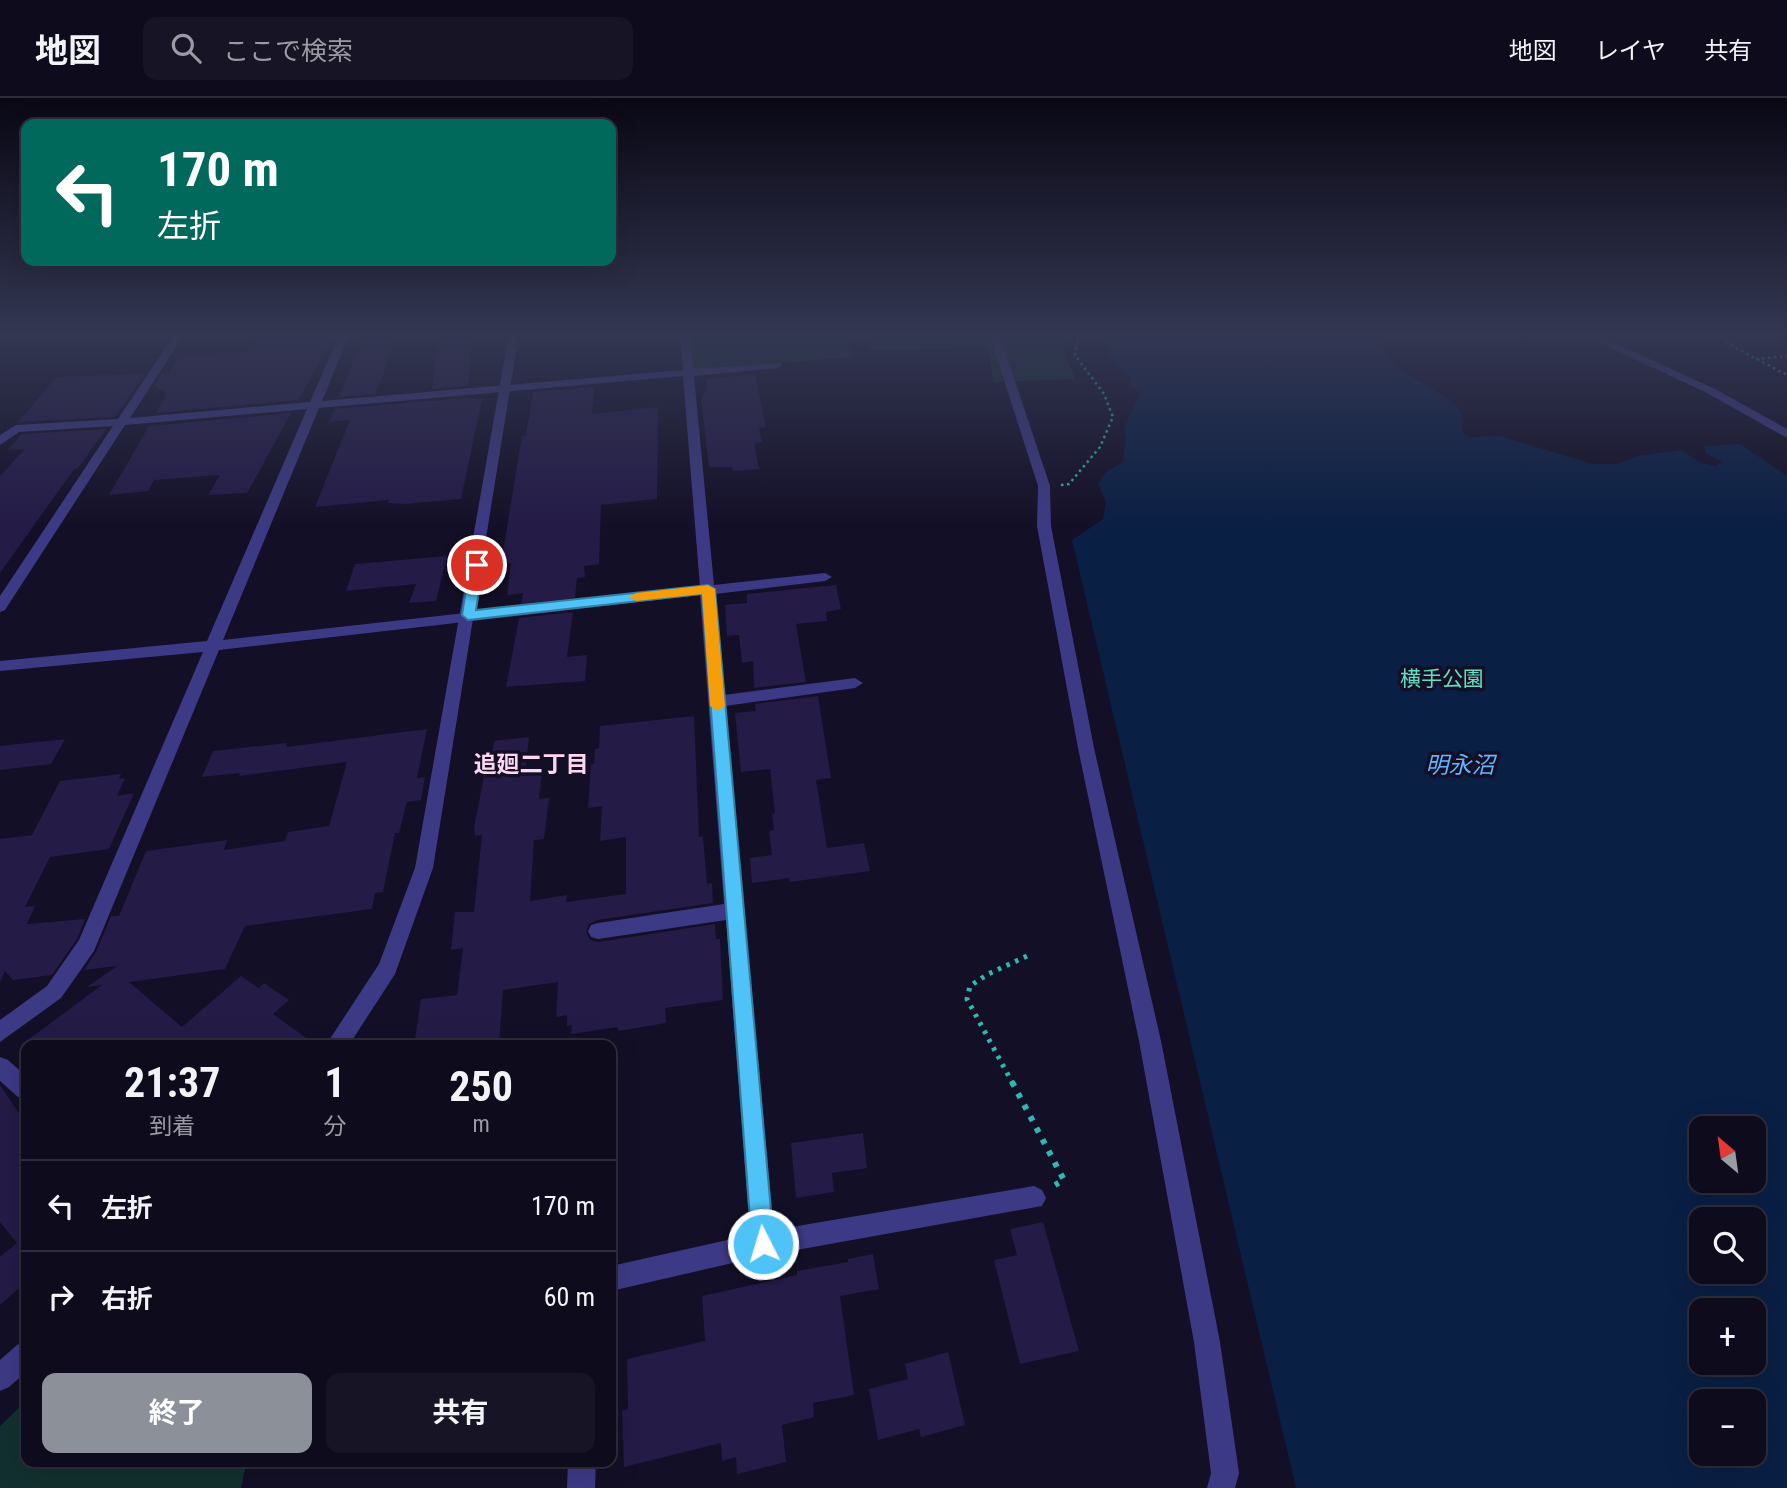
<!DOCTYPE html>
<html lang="ja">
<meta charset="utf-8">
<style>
:root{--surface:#0e0b1c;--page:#171425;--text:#f1f3f6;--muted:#9b9ba3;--line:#2e2b3b;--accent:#8c9099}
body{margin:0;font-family:"Roboto Condensed","Noto Sans JP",sans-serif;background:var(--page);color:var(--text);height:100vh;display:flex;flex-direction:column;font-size:26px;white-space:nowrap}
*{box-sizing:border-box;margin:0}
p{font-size:23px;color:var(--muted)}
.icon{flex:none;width:38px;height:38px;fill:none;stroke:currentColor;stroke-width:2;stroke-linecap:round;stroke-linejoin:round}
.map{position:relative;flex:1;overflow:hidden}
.sheet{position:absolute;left:21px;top:942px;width:595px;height:427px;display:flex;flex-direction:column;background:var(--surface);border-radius:14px;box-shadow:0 7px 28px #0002,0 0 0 2px var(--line)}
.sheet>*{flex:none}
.guide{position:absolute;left:21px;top:21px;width:595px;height:147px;border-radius:14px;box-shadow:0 7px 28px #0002,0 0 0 2px var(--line);background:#00695c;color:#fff;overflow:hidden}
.needle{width:46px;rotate:331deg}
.tools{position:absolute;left:1689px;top:1018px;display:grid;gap:14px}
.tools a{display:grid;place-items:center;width:77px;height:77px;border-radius:14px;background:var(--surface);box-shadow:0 7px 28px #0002,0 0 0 2px var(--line);font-size:35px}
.pin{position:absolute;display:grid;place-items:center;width:60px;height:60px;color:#fff;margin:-30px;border:4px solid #fff;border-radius:50%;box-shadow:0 2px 7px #0007}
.me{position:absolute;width:77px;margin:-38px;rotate:355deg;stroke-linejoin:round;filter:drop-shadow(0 0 5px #0008)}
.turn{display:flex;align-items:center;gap:24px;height:147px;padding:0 21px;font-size:32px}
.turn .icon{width:91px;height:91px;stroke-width:2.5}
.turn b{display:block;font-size:49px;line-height:60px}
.eta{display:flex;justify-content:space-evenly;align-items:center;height:119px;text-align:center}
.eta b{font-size:42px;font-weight:700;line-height:49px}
.cta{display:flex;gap:14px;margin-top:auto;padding:14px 21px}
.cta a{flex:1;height:80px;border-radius:14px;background:var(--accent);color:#fff;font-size:28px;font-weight:700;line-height:80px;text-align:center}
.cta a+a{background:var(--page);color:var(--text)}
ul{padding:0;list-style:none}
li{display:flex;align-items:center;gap:21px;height:91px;padding:0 21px;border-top:2px solid var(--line)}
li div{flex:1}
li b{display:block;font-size:26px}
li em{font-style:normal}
header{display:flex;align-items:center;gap:42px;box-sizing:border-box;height:98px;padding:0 35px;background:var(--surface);border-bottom:2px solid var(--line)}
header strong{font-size:33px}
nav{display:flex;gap:38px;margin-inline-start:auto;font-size:24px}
.search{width:490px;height:63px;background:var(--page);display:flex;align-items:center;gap:18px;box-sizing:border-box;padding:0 24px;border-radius:14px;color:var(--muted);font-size:26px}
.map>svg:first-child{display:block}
.green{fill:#12302f}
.water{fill:#0a1f44;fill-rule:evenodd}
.building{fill:#241b47}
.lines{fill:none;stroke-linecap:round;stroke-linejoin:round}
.path-far2{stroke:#2fb8b0;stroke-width:2.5;stroke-dasharray:2.5 3.5;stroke-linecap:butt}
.path-far1{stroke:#2fb8b0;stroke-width:5;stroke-dasharray:3.5 6;stroke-linecap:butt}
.path{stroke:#2fb8b0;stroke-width:6;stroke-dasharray:5 8;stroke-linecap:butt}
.service{fill:#3d3a85;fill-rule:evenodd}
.minor{fill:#3d3a85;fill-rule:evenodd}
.tertiary{fill:#3d3a85;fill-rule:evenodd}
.route{fill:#4fc3f7;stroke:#337fa1;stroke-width:2}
.slow{fill:#f59e0b}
.labels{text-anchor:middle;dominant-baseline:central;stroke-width:7;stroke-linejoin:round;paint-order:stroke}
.park-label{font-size:21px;fill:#5fe0c0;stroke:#130f26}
.neighbourhood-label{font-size:23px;font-weight:bold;fill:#ffd6f0;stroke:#130f26}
.water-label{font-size:23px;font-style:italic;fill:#62b6ff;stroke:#130f26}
</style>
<header>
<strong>地図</strong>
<div class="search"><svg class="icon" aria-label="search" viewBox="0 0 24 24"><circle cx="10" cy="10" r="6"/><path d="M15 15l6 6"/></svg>ここで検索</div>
<nav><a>地図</a><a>レイヤ</a><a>共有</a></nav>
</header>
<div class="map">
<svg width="1787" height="1390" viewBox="0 0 1787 1390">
<rect width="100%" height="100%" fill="#130f26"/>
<!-- green -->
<g class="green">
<polygon points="691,235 849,235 853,259 694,272"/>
<polygon points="868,235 1071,235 1064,254 1075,281 993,284 989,250 870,253"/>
<polygon points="26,1303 26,1363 247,1363 241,1390 0,1390 0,1328"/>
</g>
<!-- water -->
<path class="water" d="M1109 235H1371L1397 270 1452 303 1461 313 1463 335 1470 339 1500 338 1593 366H1617L1638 358 1681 352 1701 365 1716 368 1722 364 1706 355 1704 348 1740 346 1787 378V1390H1296L1072 442 1103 421 1106 404 1098 386 1106 374 1123 364 1126 338 1124 330 1140 295 1130 287 1129 278 1116 271 1104 244ZM1701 1031H1754V1083H1701ZM1701 1122H1754V1174H1701ZM1701 1213H1754V1265H1701ZM1701 1304H1754V1356H1701Z"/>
<!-- building -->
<g class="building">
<polygon points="265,235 336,235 298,302 156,315 167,296 154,287 162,275 169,275 179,259 250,255"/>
<polygon points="365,235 400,235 375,296 339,299"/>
<polygon points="472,237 468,288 432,291 438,240"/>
<polygon points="145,276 115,319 18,324 57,279"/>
<polygon points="755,276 766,329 759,330 762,344 754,345 759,371 733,373 732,369 709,369 701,302 703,295 707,295 706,281"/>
<polygon points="594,289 592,316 658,309 657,401 601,407 599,466 584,468 585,479 577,480 575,500 521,506 523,495 507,497 511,465 501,466 522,338 526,337 533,294"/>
<polygon points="467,300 482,301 461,401 404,406 388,405 389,402 315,409 350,322 329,324 334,311"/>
<polygon points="291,315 247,395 208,397 220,377 154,382 148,393 109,397 149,328"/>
<polygon points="106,331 78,370 74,371 0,475 0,378 25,351 7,352 22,336"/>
<polygon points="447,458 436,503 409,505 416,486 346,493 355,466"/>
<polygon points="836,487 841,511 826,514 827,523 796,526 806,584 754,590 753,563 742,565 739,537 727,538 725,507 747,505 747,496"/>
<polygon points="573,514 567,559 587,557 585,583 506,589 519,520"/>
<polygon points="818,598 831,680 816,682 827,750 864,745 870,773 790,784 789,780 752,785 750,760 772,757 769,733 774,732 772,716 775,715 770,671 741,674 735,615 756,613 755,606"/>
<polygon points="694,618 699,739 703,738 707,786 712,785 713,805 597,822 589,826 586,834 590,842 598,844 715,826 716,841 720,841 723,902 665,910 666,925 618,933 618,929 571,936 572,927 567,928 567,917 556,919 558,884 503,892 499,947 414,947 421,901 457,897 463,850 451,852 455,814 474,814 482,737 475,738 474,730 488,657 492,657 494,643 529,639 525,676 542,675 539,701 549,700 544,741 534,742 530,803 567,797 566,804 626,796 626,739 600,743 602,708 588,710 591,666 594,666 595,651 599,650 600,628"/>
<polygon points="427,631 417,680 425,679 421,702 407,704 399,735 395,735 383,794 375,795 372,811 245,828 225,871 129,884 182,929 241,878 259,890 264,885 289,902 273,916 316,947 21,947 102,887 87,889 117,868 84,872 96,854 111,818 119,818 146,753 227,742 224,752 285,743 288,734 329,728 347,664 239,678 240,675 202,679 213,653 287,645 286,649"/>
<polygon points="65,641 51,666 0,672 0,648"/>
<polygon points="121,676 119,681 125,680 117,698 134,695 109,751 50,759 25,809 35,808 27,826 85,821 77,841 52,877 13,882 5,873 0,884 0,741 32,737 60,683"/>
<polygon points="0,987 26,1026 26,1184 0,1207 0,1159 17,1145 0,1124"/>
<polygon points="863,1035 867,1070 832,1075 834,1094 796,1100 791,1045"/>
<polygon points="1043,1124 1079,1253 1020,1266 994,1162 1017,1157 1010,1131"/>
<polygon points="873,1156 879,1191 840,1198 854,1297 813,1305 814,1319 782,1327 786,1364 737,1376 736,1359 722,1363 721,1345 624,1369 622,1313 628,1311 627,1261 705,1243 702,1198 797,1177 797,1173 848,1164 848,1161"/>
<polygon points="948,1254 965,1327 921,1339 919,1331 878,1342 869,1291 908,1281 905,1266"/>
</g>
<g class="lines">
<!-- path-far2 -->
<g class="path-far2">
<polyline points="1717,235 1736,250 1787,277"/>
<polyline points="1756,261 1787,258"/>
<polyline points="1061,387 1069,386 1100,349 1113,319 1104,296 1075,257 1079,235"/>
</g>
<!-- path-far1 -->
<polyline class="path-far1" points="1013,986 967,901 970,888 988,876 1027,858"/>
<!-- path -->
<polyline class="path" points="1012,984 1064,1082 1055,1087"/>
<!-- service -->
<polygon class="service" points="989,235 999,235 1050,388 1049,391 1039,391 1038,388"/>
<!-- minor -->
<g class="minor">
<path d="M175 235H185L130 320 310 304 340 235H350L322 303 683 272 680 235H690L694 271 781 265V269L777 270 694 278 714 487 825 475 832 479 825 483 715 496 724 597 855 580 863 585 855 590 725 608 774 1132 1034 1088 1042 1092 1046 1100 1042 1108 763 1158 611 1193V1168L750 1137 726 822 598 841 591 839 588 833 591 827 598 825 724 806 700 497 219 552 94 853 61 900 0 944V922L47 888 79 842 203 554 0 573V563L207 543 307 311 125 327 5 512 0 514V498L113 328 19 334 0 347V337L16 327 118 321ZM683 278 700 489 223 542 319 310Z"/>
<polygon points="1044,384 1050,388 1051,428 1094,650 1161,943 1220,1244 1239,1375 1235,1390 1207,1390 1211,1375 1194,1244 1139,943 1078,650 1037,428 1038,388"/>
<polygon points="0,959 8,962 26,978 26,1002 18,999 0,983"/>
<polygon points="568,1363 596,1363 595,1390 567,1390"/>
</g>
<!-- tertiary -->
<g class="tertiary">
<polygon points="509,235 519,235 433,770 395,876 349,947 326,947 379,866 415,770"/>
<polygon points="1579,235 1592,235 1715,291 1787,331 1787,340 1707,295"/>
<polygon points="26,1243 26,1274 9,1289 0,1293 0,1262 17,1247"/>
</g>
</g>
<!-- sky -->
<linearGradient id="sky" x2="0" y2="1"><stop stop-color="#0a0815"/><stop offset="0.55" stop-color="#333752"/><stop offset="1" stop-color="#333752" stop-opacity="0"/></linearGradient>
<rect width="1787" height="430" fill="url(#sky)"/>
<!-- route -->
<polygon class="route" points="477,463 483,467 476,512 708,487 715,491 774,1146 771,1154 763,1158 755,1154 752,1146 702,496 468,522 462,517 470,467"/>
<!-- slow -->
<polygon class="slow" points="708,487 715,491 725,608 718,613 710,608 702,496 636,503 629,499 636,495"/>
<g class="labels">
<!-- park labels -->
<g class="park-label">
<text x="1442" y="581">横手公園</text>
</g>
<!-- neighbourhood labels -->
<g class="neighbourhood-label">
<text x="531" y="666">追廻二丁目</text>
</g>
<!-- water labels -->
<g class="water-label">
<text x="1460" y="667">明永沼</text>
</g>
</g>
</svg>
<div class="tools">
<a><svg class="needle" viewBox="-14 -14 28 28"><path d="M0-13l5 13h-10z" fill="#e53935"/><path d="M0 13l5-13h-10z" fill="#9b9ba3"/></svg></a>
<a><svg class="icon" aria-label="search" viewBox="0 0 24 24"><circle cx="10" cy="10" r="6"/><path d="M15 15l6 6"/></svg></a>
<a>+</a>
<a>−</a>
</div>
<div class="pin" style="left:477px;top:467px;background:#d93025"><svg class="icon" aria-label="arrive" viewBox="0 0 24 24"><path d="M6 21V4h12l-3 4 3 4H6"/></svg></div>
<svg class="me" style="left:763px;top:1146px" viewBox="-20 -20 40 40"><circle r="17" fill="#4fc3f7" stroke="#fff" stroke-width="3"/><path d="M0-11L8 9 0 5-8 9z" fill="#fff"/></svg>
<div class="guide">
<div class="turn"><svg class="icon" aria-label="left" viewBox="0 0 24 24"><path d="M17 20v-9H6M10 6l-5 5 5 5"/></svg><div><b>170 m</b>左折</div></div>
</div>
<section class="sheet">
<div class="eta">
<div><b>21:37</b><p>到着</p></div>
<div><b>1</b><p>分</p></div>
<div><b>250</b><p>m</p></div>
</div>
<ul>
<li><svg class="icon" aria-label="left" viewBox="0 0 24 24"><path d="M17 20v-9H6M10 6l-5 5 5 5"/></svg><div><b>左折</b></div><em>170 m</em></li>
<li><svg class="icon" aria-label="right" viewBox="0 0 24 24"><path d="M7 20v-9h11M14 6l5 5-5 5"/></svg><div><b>右折</b></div><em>60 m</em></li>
</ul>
<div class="cta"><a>終了</a><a>共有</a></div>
</section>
</div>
